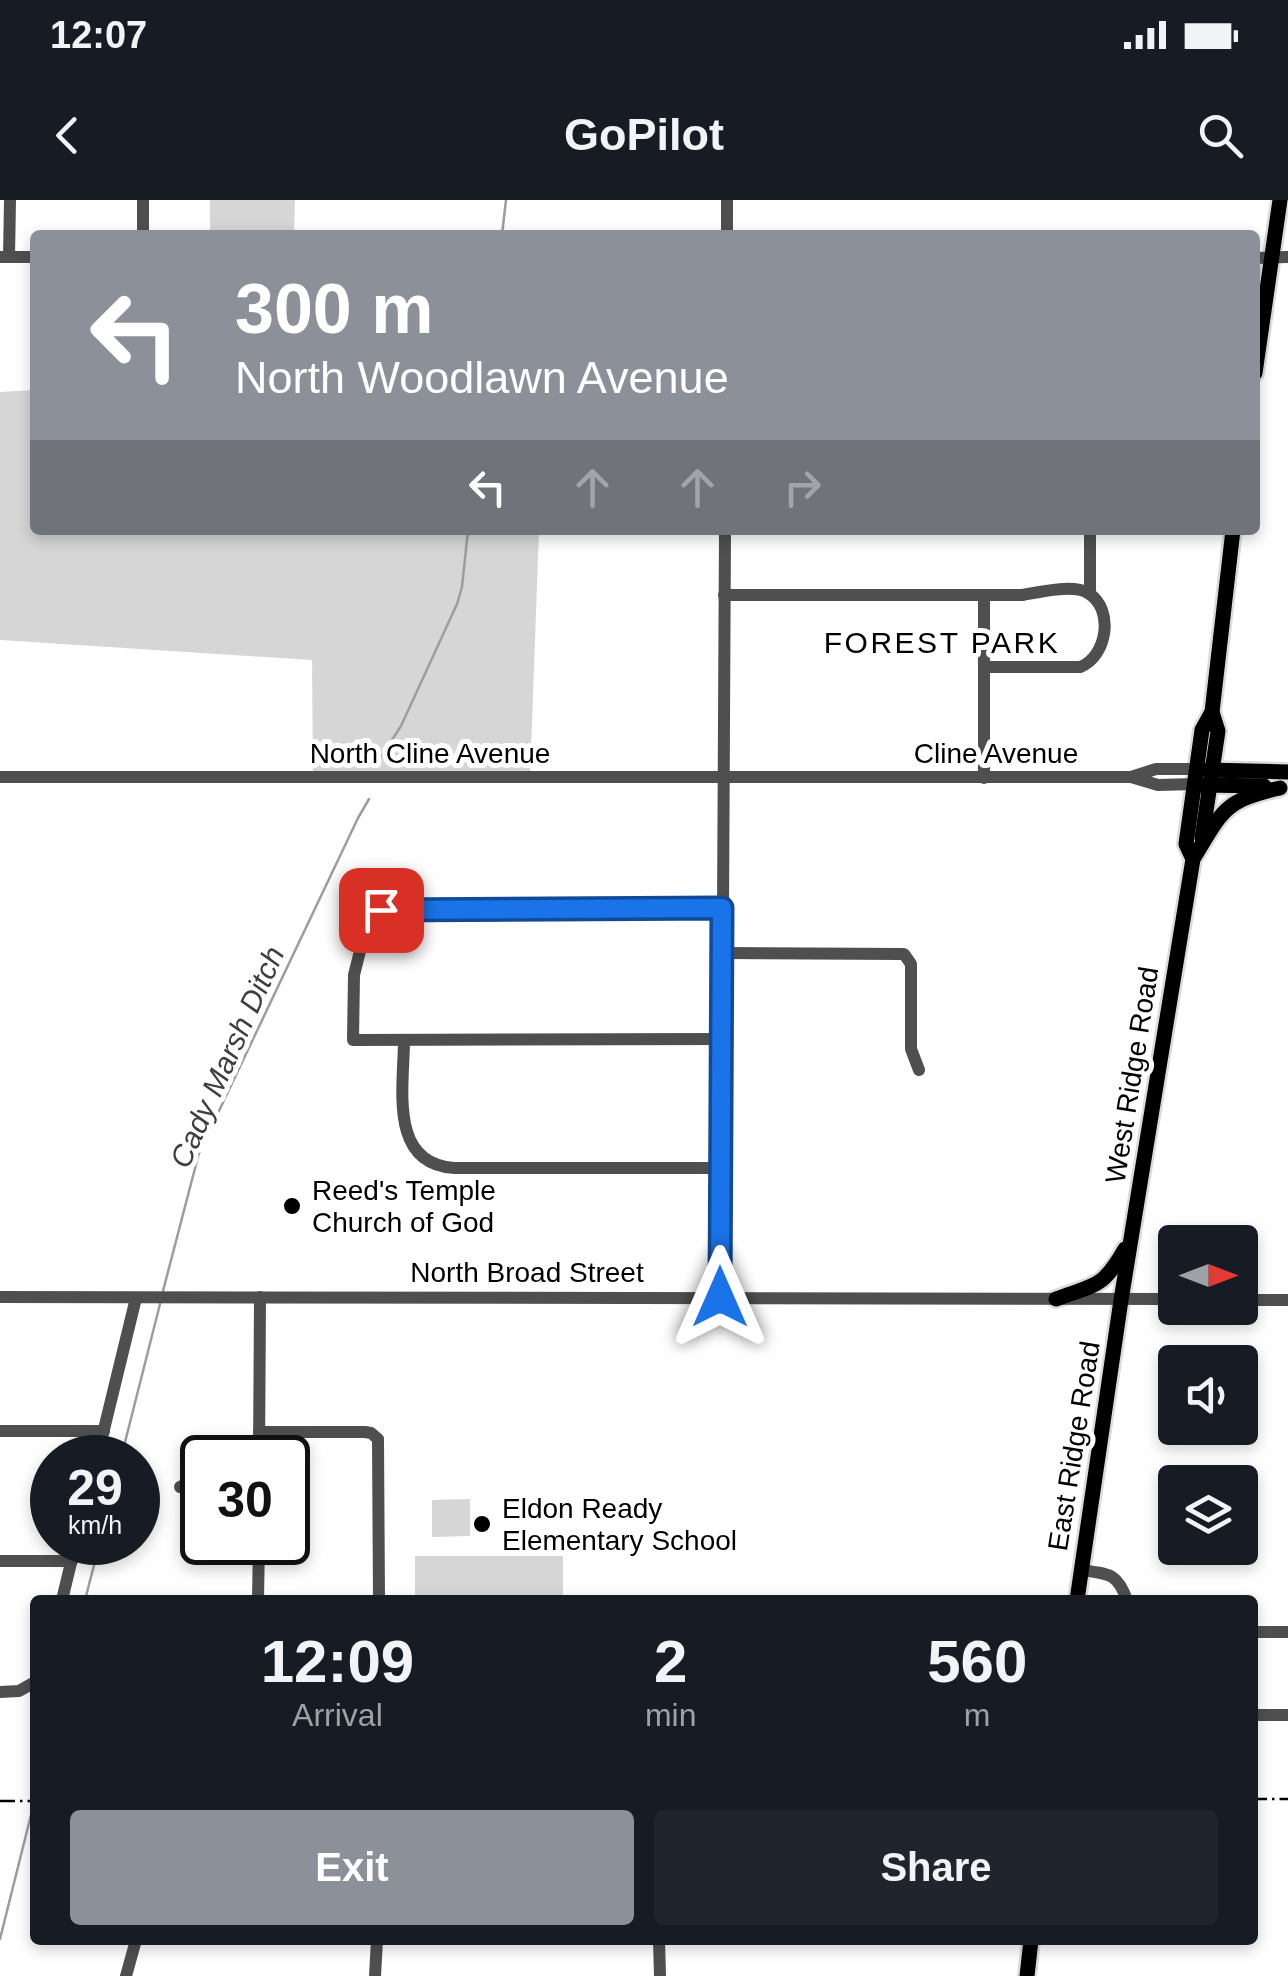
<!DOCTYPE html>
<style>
:root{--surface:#171b24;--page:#20242c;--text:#f1f3f6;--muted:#9ea1a6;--accent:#8c9099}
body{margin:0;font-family:Arial,sans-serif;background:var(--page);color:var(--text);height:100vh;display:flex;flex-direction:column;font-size:38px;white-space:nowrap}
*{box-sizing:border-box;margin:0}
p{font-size:32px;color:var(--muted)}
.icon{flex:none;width:55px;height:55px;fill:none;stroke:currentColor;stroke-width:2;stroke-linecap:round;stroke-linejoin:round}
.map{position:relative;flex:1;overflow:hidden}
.details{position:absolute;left:30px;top:1395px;width:1228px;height:350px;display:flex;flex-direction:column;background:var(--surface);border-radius:10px;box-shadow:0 5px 15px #0003}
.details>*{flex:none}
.guide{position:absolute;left:30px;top:30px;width:1230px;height:305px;border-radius:10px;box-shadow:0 5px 15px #0003;background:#8c9099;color:#fff;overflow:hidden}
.needle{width:65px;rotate:90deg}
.fabs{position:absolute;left:1158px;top:1025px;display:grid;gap:20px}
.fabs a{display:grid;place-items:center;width:100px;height:100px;border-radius:10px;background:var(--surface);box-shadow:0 5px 15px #0003;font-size:50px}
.speed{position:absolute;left:30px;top:1235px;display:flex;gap:20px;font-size:50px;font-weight:700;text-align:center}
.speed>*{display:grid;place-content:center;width:130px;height:130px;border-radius:50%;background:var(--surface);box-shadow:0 5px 15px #0003;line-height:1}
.speed small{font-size:25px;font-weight:400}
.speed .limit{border:5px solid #111;border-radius:15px;background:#fff;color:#111}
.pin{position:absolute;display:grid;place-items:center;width:85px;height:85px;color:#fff;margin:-42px;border-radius:20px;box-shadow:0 5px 15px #0006}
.me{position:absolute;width:110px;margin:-55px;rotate:0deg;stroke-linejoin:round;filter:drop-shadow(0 0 8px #0008)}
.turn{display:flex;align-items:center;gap:35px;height:210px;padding:0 40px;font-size:45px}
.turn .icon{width:130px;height:130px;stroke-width:2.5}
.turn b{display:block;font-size:70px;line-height:85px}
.lanes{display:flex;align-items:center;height:95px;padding:0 40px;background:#0003;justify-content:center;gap:50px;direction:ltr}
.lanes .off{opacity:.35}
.eta{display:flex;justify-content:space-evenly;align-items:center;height:170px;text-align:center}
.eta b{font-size:60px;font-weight:700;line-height:70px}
.action{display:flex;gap:20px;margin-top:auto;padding:20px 40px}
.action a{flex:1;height:115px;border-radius:10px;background:var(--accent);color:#fff;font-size:40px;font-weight:700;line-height:115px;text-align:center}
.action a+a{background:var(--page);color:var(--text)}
.status{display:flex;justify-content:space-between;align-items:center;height:70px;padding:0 50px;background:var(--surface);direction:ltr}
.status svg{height:28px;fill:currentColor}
header{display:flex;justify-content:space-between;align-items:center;height:130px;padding:0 40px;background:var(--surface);font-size:45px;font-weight:700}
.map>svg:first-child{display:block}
.green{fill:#d6d6d6}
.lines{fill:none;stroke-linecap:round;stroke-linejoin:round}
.stream{stroke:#9d9d9d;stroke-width:2.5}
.major-casing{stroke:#dbdbdb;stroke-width:20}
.minor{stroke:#4f4f4f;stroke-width:12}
.major{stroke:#000;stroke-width:15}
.rail{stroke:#000;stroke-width:2.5;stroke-dasharray:15 5 2.5 5;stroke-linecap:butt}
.route-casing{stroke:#114b97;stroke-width:25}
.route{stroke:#1a73e8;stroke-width:18}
.poi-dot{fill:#000;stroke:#fff;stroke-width:4}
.labels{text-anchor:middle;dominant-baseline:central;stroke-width:10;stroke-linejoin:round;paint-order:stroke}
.street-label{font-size:28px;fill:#000;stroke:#fff}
.poi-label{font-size:28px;fill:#000;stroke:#fff;text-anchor:start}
.neighbourhood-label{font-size:30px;letter-spacing:2.5px;fill:#000;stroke:#fff}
.water-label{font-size:30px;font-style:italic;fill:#3e3e3e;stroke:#fff}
</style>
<div class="status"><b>12:07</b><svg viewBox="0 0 49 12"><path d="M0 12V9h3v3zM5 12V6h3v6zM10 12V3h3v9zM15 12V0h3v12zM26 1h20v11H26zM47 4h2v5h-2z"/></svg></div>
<header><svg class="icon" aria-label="back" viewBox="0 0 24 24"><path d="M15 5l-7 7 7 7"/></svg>GoPilot<svg class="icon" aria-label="search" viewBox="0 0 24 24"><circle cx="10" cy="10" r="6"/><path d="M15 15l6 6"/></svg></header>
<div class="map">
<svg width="1288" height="1776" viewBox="0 0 1288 1776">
<rect width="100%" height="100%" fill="#fff"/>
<!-- green -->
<g class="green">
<polygon points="210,0 295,0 294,35 210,35"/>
<polygon points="35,190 35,330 539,330 530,578 313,578 312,460 0,440 0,192"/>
<polygon points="470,1299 470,1336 432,1337 432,1300"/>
<rect x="415" y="1356" width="148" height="44"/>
</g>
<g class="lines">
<!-- stream -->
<g class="stream">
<polyline points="502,35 506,0"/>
<polyline points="377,563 401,526 457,404 462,387 468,330"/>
<polyline points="163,1091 199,953 358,618 369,599"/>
<polyline points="121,1258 160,1104"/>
<polyline points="85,1400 100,1342"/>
<polyline points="0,1739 35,1599"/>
</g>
<defs>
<g id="major">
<polyline points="1255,173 1280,0"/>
<polyline points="1207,570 1288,572"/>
<polyline points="1202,585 1264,586"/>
<polyline points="1202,638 1218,531 1212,512"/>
<polyline points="1193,659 1186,644 1202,530 1212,512 1233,330"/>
<path d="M1056 1099C1096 1084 1103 1088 1125 1049"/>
<path d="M1077 1400 1121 1100 1193 659C1222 612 1223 600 1280 588"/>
<polyline points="1027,1776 1031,1740"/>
</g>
</defs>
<!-- major casing -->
<use href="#major" class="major-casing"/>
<!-- minor -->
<g class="minor">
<polyline points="143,35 143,0"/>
<polyline points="727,35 727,0"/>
<polyline points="0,57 35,57"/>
<polyline points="9,57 10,0"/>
<polyline points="1255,58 1288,57"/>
<polyline points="1090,394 1090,330"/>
<path d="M724 395H1023C1039 392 1073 384 1088 393 1115 409 1107 457 1080 467H984"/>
<polyline points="0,577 1131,577 1158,585 1195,584"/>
<polyline points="1131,577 1156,569 1197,569"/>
<polyline points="984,578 984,395"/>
<polyline points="723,708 377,710 373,712 368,719 354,775 353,840 723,839"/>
<polyline points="723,753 904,754 911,764 911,849 919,870"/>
<path d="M404 840C404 886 388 964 454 968H721"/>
<polyline points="0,1097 1175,1099"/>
<polyline points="721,1097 725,330"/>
<polyline points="1240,1100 1288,1100"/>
<polyline points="0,1231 104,1231"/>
<polyline points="259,1232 365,1232 371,1233 378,1239 379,1400"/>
<polyline points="97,1258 136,1098"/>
<polyline points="259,1258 260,1097"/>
<polyline points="180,1287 195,1280 202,1279"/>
<polyline points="0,1361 72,1361"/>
<path d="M1081 1370C1108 1374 1117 1372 1127 1400"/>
<polyline points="62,1400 76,1342"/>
<polyline points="258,1400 259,1342"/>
<polyline points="1252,1432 1288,1432"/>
<polyline points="0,1492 19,1491 35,1482"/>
<polyline points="1252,1515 1288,1515"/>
<polyline points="659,1740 660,1776"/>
<polyline points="126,1776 136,1740"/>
<polyline points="375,1776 377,1740"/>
</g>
<!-- major -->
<use href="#major" class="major"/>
<!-- rail -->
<g class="rail">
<polyline points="1252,1599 1288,1599"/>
<polyline points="0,1601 35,1601"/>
</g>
</g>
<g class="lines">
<defs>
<polyline id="route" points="381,710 722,708 720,1097"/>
</defs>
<!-- route casing -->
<use href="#route" class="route-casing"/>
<!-- route -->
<use href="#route" class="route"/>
</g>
<!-- markers -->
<g class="poi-dot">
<circle cx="292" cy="1006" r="10"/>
<circle cx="482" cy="1324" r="10"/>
</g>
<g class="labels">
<!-- street labels -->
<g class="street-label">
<text x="430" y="553">North Cline Avenue</text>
<text x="996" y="553">Cline Avenue</text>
<text transform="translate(1132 875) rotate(-81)">West Ridge Road</text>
<text x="527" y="1072">North Broad Street</text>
<text transform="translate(1074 1246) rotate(-81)">East Ridge Road</text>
</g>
<!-- poi labels -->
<g class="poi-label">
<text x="312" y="990">Reed's Temple<tspan x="312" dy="32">Church of God</tspan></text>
<text x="502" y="1308">Eldon Ready<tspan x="502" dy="32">Elementary School</tspan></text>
</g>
<!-- neighbourhood labels -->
<g class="neighbourhood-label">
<text x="942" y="442">FOREST PARK</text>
</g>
<!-- water labels -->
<g class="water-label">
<text transform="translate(227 857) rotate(-66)">Cady Marsh Ditch</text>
</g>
</g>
</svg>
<div class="fabs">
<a><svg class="needle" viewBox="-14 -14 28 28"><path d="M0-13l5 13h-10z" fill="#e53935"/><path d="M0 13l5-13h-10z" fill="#9ea1a6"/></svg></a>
<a><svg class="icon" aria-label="sound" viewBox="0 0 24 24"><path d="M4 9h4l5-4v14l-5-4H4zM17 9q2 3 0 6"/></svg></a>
<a><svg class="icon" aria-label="layers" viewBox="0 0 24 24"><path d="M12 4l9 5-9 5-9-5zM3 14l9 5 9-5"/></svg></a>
</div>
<div class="speed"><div>29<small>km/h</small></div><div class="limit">30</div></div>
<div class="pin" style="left:381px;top:710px;background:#d93025"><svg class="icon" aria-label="arrive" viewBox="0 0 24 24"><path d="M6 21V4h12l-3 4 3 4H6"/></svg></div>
<svg class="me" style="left:720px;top:1097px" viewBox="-20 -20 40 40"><path d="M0-17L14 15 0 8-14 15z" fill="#1a73e8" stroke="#fff" stroke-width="4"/></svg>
<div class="guide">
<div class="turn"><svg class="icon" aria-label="left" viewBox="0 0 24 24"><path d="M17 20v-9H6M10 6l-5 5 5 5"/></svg><div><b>300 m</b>North Woodlawn Avenue</div></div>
<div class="lanes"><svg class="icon" aria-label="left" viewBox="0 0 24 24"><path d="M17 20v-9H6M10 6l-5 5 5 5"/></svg><svg class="icon off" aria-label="ahead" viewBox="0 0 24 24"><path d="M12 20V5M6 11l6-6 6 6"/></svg><svg class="icon off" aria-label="ahead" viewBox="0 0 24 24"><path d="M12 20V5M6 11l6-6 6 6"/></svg><svg class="icon off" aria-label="right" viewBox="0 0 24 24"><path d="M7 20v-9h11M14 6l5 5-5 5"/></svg></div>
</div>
<section class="details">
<div class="eta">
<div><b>12:09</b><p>Arrival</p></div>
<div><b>2</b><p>min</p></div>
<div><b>560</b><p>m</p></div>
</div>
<div class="action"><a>Exit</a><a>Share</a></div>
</section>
</div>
